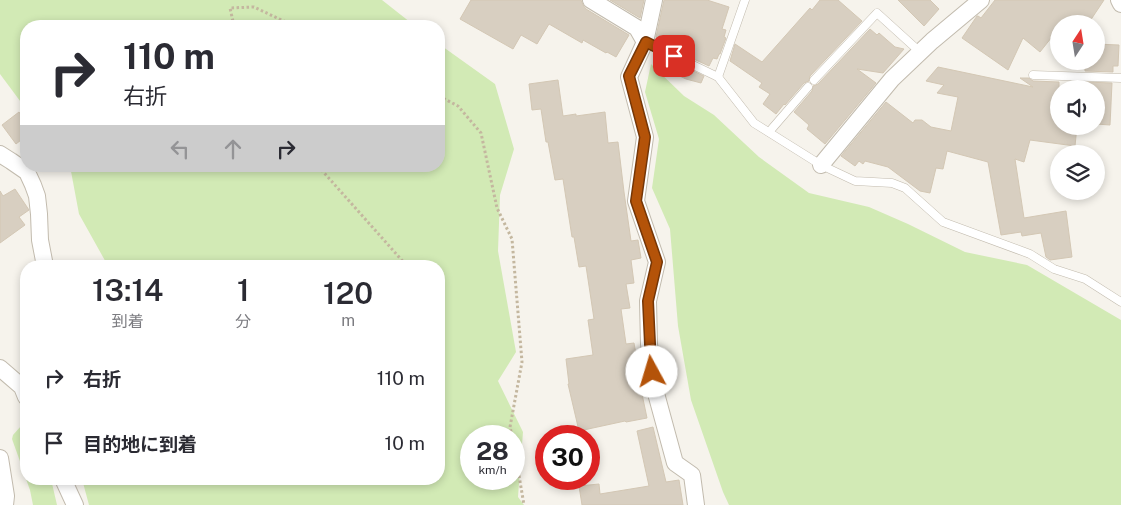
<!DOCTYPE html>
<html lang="ja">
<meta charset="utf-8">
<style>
:root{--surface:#fff;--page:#f7f7f7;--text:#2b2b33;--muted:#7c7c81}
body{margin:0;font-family:"Public Sans","Noto Sans JP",sans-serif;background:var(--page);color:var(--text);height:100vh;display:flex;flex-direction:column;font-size:19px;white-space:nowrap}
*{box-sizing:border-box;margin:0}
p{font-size:16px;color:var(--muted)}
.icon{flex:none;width:28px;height:28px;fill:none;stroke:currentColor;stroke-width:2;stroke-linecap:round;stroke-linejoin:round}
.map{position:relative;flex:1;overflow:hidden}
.details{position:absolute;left:20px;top:260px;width:425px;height:225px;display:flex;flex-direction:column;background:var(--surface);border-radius:20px;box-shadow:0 2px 8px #0003}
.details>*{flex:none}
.top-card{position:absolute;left:20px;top:20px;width:425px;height:152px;border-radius:20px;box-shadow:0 2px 8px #0003;background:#fff;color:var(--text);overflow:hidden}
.needle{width:32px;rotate:12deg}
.controls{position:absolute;left:1050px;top:15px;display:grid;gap:10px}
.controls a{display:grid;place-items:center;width:55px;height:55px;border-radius:50%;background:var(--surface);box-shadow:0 2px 8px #0003;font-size:25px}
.speed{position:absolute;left:460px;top:425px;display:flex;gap:10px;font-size:25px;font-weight:700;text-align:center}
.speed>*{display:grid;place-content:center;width:65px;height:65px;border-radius:50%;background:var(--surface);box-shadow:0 2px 8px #0003;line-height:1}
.speed small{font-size:12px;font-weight:400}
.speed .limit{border:8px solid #d22;background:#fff;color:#111}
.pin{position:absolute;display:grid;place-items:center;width:42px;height:42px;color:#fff;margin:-21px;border-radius:10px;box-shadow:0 2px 8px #0006}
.me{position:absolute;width:55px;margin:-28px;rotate:354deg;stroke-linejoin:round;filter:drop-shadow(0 0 4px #0008)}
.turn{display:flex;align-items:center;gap:18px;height:105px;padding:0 20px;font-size:22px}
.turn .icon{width:65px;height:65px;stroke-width:2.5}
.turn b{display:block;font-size:35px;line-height:42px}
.lanes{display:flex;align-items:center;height:48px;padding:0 20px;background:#0003;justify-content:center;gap:25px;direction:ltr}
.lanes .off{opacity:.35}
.eta{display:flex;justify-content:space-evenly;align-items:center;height:85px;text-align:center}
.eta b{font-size:30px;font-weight:600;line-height:35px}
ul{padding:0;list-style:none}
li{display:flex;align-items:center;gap:15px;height:65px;padding:0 20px}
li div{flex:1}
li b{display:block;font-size:19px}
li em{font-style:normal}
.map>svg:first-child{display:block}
.green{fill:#d2eab5;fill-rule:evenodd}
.building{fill:#d8cfc1;stroke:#d3c7b4}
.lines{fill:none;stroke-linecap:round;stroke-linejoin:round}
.service-casing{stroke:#c2bbae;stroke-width:9}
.minor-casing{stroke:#c2bbae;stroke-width:18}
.path{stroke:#c4b79f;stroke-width:3;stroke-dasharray:2.5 2.5;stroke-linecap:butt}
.service{stroke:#fff;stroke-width:8}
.minor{stroke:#fff;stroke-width:16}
.route-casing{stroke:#753606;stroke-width:12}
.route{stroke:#b45309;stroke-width:9}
</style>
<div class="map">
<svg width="1121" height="505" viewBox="0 0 1121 505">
<rect width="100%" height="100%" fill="#f6f3ec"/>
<!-- green -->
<g class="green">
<polygon points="0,0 382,0 415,26 26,26 26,109 0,74"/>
<path d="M439 44 495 84 514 149 500 195 498 251 516 352 498 381 523 432 518 497 524 505H89L82 479H439V266H108L79 214 70 166H439ZM471 436H514V479H471Z"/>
<polygon points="651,64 684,96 714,115 759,157 809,193 869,207 908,224 965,252 1027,265 1121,320 1121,505 729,505 723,492 691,400 678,326 670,229 652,188 659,139 645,92"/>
<polygon points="21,426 26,427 26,478 12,439 13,435"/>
<polygon points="26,479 51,479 57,505 33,505 30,490"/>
</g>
<!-- building -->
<g class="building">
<polygon points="471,0 581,0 583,5 586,9 629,35 616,57 607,52 606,53 583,40 582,43 549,24 537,44 521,35 513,49 460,19"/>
<polygon points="610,0 644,0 640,18"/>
<polygon points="664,0 707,0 729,7 722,29 726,30 724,37 726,38 720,54 719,54 717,59 713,58 709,66 674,50 677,44 656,37"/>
<polygon points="820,0 838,0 862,21 810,76 809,81 804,83 785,105 784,104 776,114 763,104 770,94 759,87 762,83 730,61 735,44 762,62 810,8 812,10"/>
<polygon points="898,0 930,0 939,9 924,26"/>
<polygon points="995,0 1104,0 1088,24 1059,24 1059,28 1040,52 1023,38 1008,70 962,38 977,16 978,16 981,18"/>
<polygon points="870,29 877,35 879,33 895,47 904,49 883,73 857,69 876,83 825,144 807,129 809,125 794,112 812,91 813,86 818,84"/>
<polygon points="1096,44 1119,45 1118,66 1113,66 1113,72 1085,71 1085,61 1096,61"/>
<polygon points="670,60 704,76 701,83 686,79 665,69"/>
<polygon points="938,67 1033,87 1020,78 1029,78 1033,81 1059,82 1059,126 1077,126 1075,146 1030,140 1024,162 1015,159 1024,218 1066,211 1072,257 1050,260 1046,257 1041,233 1022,236 1021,232 1001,235 988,162 947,151 943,169 936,168 930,193 920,191 888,167 865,161 863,164 859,161 855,166 841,156 886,102 913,123 915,120 922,120 931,127 951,131 958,97 937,93 944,85 926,81"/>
<polygon points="558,80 563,116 576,114 576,116 605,112 608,143 618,142 624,192 631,241 638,240 641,258 631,260 634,283 626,284 630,308 621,309 626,344 634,343 637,360 632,360 640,395 642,394 647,418 626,422 625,421 579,431 568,384 569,384 566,359 593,355 588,320 594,319 586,266 579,267 574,237 572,237 563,179 555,180 548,142 546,142 541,109 532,110 529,84"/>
<polygon points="1085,82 1112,83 1110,125 1096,124 1096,89 1085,89"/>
<polygon points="19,112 26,122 26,136 16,144 2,125"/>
<polygon points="15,189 29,210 19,217 25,225 0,243 0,191 3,196"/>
<polygon points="653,427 666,482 679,480 683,505 582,505 579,486 599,484 600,494 649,486 637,431"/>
</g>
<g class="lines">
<defs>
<g id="service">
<polyline points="645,42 718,77 754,123 821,165 855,181 892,183 905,188 943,222 1030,254 1054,269 1085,279 1121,302"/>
<polyline points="1033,75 1121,78"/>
<polyline points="718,77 745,0"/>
<polyline points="814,80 877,13 920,52"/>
<polyline points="769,132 808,87"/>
</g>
<g id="minor">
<polyline points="591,0 637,28 645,42"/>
<polyline points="654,0 645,42 629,77 645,137 636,201 657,262 648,301 649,344 654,386 675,463 692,475 696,505"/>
<polyline points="1119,0 1121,4"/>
<polyline points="0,154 11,161 27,172 33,185 37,196 39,214 40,240 45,266"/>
<polyline points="821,165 892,79 932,41 981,0"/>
<polyline points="0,368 22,387 26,397"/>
<polyline points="0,458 6,496 5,505"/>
<polyline points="63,479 75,505"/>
</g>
</defs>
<!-- service casing -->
<use href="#service" class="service-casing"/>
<!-- minor casing -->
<use href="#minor" class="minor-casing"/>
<!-- path -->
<g class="path">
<polyline points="234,26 230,8 254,7 294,26"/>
<polyline points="439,96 458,106 481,133 497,208 512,239 522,362 510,427 512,436"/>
<polyline points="318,166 407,266"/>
<polyline points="514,446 524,505"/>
</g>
<!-- service -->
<use href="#service" class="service"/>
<!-- minor -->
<use href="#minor" class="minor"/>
</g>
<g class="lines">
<defs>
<polyline id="route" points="652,372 650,344 648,301 657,262 636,201 645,137 629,76 646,42 674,56"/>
</defs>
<!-- route casing -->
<use href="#route" class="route-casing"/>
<!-- route -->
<use href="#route" class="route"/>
</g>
</svg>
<div class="controls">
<a><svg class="needle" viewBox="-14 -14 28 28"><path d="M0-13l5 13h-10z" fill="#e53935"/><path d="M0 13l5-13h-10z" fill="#7c7c81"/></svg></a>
<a><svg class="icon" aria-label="sound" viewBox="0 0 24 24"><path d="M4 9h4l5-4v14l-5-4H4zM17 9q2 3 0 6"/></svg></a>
<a><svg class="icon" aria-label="layers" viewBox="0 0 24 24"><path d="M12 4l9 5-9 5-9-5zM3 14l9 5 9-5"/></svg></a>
</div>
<div class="speed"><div>28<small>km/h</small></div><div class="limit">30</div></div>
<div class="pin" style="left:674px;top:56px;background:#d93025"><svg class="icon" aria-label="arrive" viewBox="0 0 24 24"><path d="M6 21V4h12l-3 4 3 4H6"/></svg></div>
<svg class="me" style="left:652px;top:372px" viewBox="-20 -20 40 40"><circle r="19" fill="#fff"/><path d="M0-13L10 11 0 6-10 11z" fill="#b45309"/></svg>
<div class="top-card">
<div class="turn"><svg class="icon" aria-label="right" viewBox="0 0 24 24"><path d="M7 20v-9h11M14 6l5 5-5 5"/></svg><div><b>110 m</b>右折</div></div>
<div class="lanes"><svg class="icon off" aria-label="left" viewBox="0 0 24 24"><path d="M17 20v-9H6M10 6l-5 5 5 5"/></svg><svg class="icon off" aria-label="ahead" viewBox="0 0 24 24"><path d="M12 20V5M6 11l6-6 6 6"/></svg><svg class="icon" aria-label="right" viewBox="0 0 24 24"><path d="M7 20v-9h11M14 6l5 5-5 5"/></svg></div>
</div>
<section class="details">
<div class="eta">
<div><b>13:14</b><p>到着</p></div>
<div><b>1</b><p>分</p></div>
<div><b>120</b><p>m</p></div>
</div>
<ul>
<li><svg class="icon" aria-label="right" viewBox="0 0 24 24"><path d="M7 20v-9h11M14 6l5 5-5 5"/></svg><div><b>右折</b></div><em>110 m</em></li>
<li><svg class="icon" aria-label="arrive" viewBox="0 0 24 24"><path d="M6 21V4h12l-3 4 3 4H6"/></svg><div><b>目的地に到着</b></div><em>10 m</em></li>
</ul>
</section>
</div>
